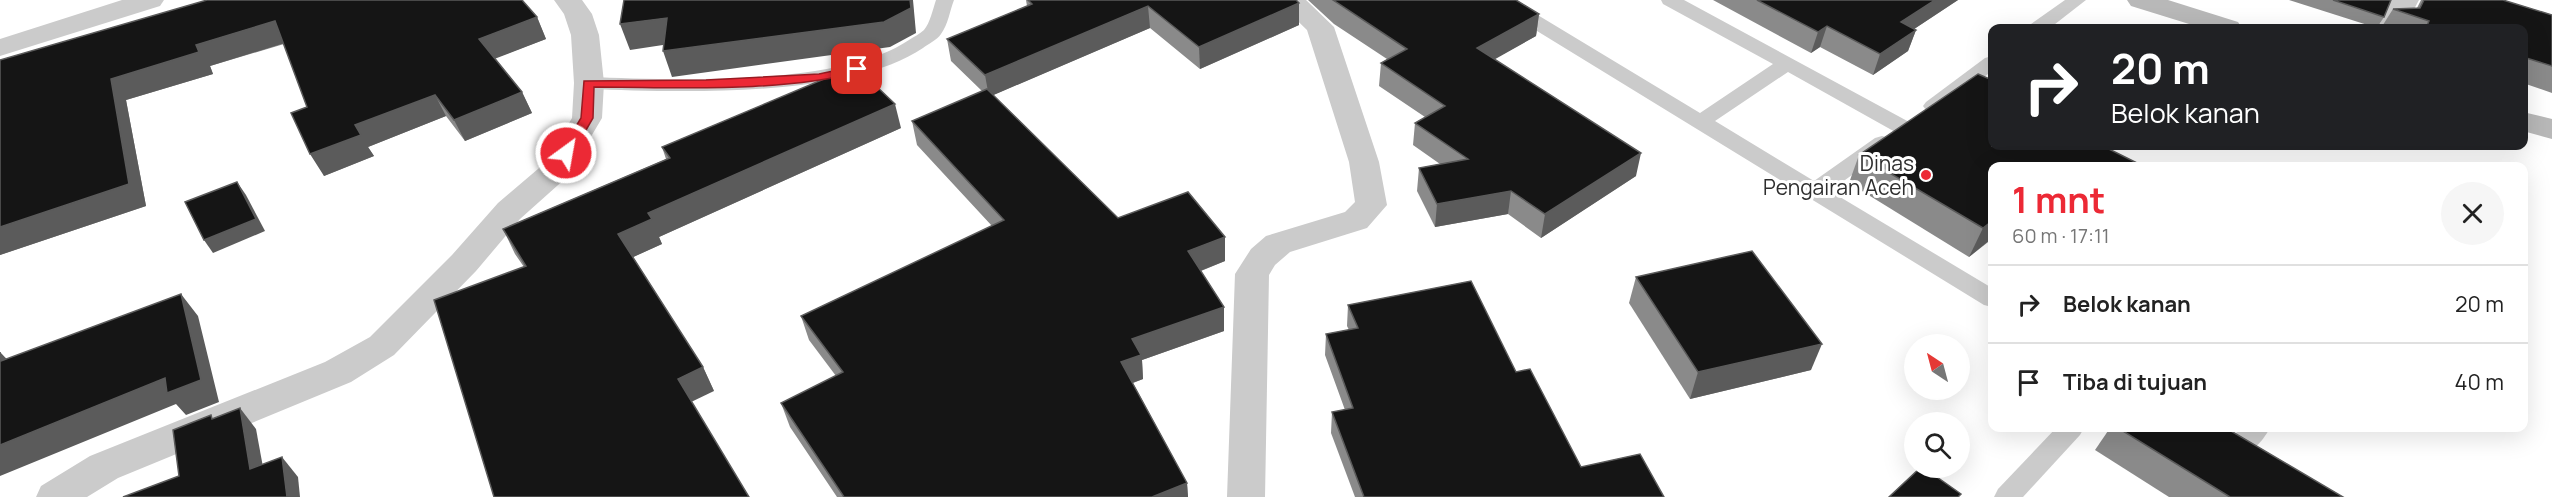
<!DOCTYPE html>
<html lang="id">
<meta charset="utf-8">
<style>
:root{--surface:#fff;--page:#f6f6f6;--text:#222;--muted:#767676;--line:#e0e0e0;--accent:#ec2935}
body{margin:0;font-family:Manrope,sans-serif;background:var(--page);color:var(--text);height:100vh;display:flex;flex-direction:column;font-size:22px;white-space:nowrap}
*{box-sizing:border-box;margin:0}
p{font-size:20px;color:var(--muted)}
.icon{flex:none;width:33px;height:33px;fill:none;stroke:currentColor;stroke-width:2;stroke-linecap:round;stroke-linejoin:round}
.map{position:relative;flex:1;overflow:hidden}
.details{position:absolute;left:1988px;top:162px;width:540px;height:270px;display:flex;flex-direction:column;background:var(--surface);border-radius:12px;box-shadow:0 6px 24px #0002}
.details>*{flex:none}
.guide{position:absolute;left:1988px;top:24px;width:540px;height:126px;border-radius:12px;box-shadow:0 6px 24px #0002;background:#202124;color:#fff;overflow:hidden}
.needle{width:39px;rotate:324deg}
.buttons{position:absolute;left:1904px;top:334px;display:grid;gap:12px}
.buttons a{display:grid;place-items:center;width:66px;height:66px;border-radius:50%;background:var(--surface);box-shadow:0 6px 24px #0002;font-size:30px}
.pin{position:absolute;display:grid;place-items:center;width:51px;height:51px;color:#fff;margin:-26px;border-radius:12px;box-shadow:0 3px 9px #0006}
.me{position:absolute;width:66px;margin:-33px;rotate:32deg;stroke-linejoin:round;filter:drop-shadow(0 0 4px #0008)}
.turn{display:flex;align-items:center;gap:21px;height:126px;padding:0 24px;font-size:27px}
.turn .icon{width:78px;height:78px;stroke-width:2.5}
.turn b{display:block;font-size:42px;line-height:51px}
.round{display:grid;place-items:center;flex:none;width:63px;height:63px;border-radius:32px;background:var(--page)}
.headline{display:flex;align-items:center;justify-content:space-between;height:102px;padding:0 24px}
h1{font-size:36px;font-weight:700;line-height:45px;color:var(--accent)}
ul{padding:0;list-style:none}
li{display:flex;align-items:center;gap:18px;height:78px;padding:0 24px;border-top:2px solid var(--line)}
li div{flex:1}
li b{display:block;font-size:22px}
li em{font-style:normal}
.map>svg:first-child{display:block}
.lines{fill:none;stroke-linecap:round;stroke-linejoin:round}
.lane{fill:#cbcbcb;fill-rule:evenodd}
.street{fill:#cbcbcb;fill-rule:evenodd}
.secondary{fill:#b8b8b8;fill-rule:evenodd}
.wall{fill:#8a8a8a}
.shaded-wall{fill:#5b5b5b}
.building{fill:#151515;stroke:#5b5b5b;stroke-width:1.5}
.route{fill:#ec2935;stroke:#991b22;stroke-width:1.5}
.poi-dot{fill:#ec2935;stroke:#fff;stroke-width:2}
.labels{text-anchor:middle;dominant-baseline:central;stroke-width:6;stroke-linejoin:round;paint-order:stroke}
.poi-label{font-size:21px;fill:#2e2e2e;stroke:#fff;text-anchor:end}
</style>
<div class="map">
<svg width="2552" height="497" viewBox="0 0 2552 497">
<rect width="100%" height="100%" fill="#fff"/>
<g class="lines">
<!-- lane -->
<g class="lane">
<path d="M936 0H954C950 10 948 25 941 34 937 40 928 44 923 48 848 99 678 92 589 89L582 87 579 83 582 79 589 77C674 80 839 87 909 40 913 37 920 34 924 30 930 23 933 9 936 0Z"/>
<polygon points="1491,0 1513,0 1700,113 1773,64 1663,4 1661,0 1684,0 1911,123 1914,128 1911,133 1904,134 1897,133 1788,72 1715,121 1814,181 1875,138 1882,136 1889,138 1892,143 1889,148 1830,191 1992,288 1992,307 1984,305 1493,4"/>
<polygon points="2065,0 2086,0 2050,28 2029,28 2031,24"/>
<polygon points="1992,56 1992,71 1940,110 1933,112 1926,110 1923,106 1926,102 1985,58"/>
<polygon points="2056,428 2084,428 2080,435 2023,497 1994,497 1998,489"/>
<path d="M2241 428H2270C2261 444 2245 462 2227 456L2223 449 2227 442Z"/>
</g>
<!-- street -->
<g class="street">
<polygon points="122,0 164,0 160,6 0,56 0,39"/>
<polygon points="554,0 582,0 592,14 599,35 604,83 602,118 567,177 520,219 476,271 394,355 351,382 118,478 87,497 36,497 41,486 90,456 325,362 370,337 452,255 498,203 545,163 572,118 574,83 571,35 564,14"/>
<polygon points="1276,0 1306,0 1334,27 1379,162 1387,205 1367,228 1290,252 1275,265 1269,275 1265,497 1227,497 1235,274 1251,249 1266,236 1345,212 1355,202 1349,162 1307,30"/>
<polygon points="2391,0 2419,0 2404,28 2378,28"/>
</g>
<!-- secondary -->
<g class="secondary">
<polygon points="2127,0 2168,0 2238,22 2242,28 2202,28 2131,6"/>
<polygon points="2523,112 2552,119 2552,139 2523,131"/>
</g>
</g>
<!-- wall -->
<g class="wall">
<polygon points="1026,0 1296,0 1299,3 1299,25 1200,69 1150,28 993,95 1118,218 1225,237 1225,261 1201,271 1224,307 1224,331 1142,360 1143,379 1133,383 1187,483 1188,497 837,497 790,427 781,403 836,376 809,340 801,316 992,226 917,145 912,121 982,91 951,61 947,39 1027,6"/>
<polygon points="1308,0 1516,0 1539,14 1536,36 1494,59 1636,176 1541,238 1508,214 1435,227 1417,191 1419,168 1440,164 1413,145 1415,123 1425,117 1379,86 1381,63 1387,59 1334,24"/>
<polygon points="1713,0 1958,0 1914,29 1916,30 1908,51 1873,75 1820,47 1811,53"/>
<polygon points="2289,0 2391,0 2384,17 2377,28"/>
<polygon points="2421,0 2503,0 2552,15 2552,93 2523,83 2523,28 2381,28 2393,9 2417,8"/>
<polygon points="537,17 546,39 495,58 522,92 532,113 465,141 446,116 368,147 374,156 324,176 307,107 284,44 210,66 213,74 126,100 146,206 0,255 0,60"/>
<polygon points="901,128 659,237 662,244 633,257 703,367 714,391 524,267 515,254 503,229 666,159 662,147"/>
<polygon points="1859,155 1992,166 1992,239 1969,257 1849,183"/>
<polygon points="1636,277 1811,370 1690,399 1629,303"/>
<polygon points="1348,305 1516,372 1581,467 1664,497 1355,497 1331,433 1332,412 1345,410 1325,355 1326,334 1349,330 1347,326"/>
<polygon points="2110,428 2226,428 2343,497 2169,497 2095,450"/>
</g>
<!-- shaded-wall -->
<g class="shaded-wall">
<polygon points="910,0 913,0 916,33 890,47 672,77 663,51"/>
<polygon points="1935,0 1958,0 1893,43 1901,22"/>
<polygon points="1299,3 1299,25 1200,69 1199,47"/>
<polygon points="1148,6 1150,28 989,97 985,75"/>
<polygon points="1539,14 1536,36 1474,71 1477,48"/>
<polygon points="537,17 546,39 489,61 479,39"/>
<polygon points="667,18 676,43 630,50 620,24"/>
<polygon points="275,21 288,42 210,66 213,74 126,100 146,206 0,255 0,227 111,79 196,45"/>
<polygon points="1827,26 1820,47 1811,53 1818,32"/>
<polygon points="1916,30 1908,51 1873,75 1880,54"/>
<polygon points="522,92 532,113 465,141 454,120"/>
<polygon points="435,95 446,116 368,147 374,156 324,176 310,154 355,125"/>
<polygon points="895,104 901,128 659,237 662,244 629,259 618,234 648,213"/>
<polygon points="1641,153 1636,176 1541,238 1545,214"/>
<polygon points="237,182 246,195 265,231 213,253 204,240"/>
<polygon points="1511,191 1508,214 1435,227 1437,204"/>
<polygon points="1992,221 1991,239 1969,257 1983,228"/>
<polygon points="1225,237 1225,261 1190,275 1188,251"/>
<polygon points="181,294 198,316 219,402 186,415 176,404 0,476 0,445"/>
<polygon points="1224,307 1224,331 1142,360 1143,379 1124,386 1121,362 1132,339"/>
<polygon points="1822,344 1811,370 1690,399 1698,372"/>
<polygon points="0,352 21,374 1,361"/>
<polygon points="703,367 714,391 689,403 678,379"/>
<polygon points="240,408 256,429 267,489 250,469"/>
<polygon points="282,457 298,477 300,497 287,497"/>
<polygon points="1187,483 1188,497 1152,497"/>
</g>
<!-- building -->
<g class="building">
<polygon points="207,0 522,0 537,17 479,39 522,92 454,120 435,95 355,125 361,135 310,154 291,113 307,107 275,21 196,45 199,52 111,79 129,184 0,227 0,60"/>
<polygon points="624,0 910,0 911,8 884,22 663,51 667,18 620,24"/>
<polygon points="1028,0 1296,0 1299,3 1199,47 1148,6 985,75 947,39 1032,4"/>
<polygon points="1333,0 1516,0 1539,14 1477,48 1641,153 1545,214 1511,191 1437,204 1419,168 1468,159 1415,123 1445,106 1381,63 1407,49"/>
<polygon points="1757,0 1935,0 1901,22 1916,30 1880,54 1827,26 1818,32"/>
<polygon points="2333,0 2391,0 2384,17"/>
<polygon points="2424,0 2503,0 2552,15 2552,66 2523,57 2523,28 2426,28 2429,21 2393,9 2420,8"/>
<polygon points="855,66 895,104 648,213 652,219 618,234 703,367 678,379 749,497 494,497 434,300 526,266 503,229 670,158 662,147"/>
<polygon points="1978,74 1992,80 1992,146 2103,146 2143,166 1992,166 1992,221 1983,228 1859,155"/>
<polygon points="987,89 1118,218 1188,192 1225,237 1188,251 1224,307 1132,339 1141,355 1121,362 1187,483 1152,497 844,497 781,403 843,372 801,316 1004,220 912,121"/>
<polygon points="237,182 256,219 204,240 185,202"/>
<polygon points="1752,251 1822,344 1698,372 1636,277"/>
<polygon points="1471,281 1516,372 1530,369 1581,467 1640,454 1664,497 1364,497 1332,412 1353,408 1326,334 1358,328 1348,305"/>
<polygon points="181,294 201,380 167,393 165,378 0,445 0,352 1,361"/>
<polygon points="240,408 250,469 282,457 287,497 123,497 179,476 173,430 211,415 212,419"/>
<polygon points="2118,428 2226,428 2343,497 2230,497"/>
<polygon points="1920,468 1924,468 1961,494 1958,497 1889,497"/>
</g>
<!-- route -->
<path class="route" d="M857 66 861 67V72C775 93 682 87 594 87L593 118 571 156 566 157 560 153 581 118 584 81 706 80 819 74Z"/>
<!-- markers -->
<circle class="poi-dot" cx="1926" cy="175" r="6"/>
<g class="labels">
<!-- poi labels -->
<g class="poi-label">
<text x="1914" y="163">Dinas<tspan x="1914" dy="24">Pengairan Aceh</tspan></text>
</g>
</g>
</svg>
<div class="buttons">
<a><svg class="needle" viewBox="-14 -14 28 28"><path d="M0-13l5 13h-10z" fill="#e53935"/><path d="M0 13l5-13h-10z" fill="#767676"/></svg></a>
<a><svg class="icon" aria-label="search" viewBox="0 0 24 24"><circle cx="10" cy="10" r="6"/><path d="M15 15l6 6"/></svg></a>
</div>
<div class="pin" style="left:857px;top:69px;background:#d93025"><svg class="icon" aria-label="arrive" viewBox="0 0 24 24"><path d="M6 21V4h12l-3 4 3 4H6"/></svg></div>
<svg class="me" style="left:566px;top:153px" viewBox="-20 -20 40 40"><circle r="17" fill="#ec2935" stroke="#fff" stroke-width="3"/><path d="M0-11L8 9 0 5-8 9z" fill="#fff"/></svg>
<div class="guide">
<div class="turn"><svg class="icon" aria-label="right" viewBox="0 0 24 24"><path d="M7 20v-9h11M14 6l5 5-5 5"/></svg><div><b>20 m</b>Belok kanan</div></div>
</div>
<section class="details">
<div class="headline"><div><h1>1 mnt</h1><p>60 m · 17:11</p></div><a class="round"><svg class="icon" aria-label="close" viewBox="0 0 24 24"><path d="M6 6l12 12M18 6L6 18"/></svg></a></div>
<ul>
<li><svg class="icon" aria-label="right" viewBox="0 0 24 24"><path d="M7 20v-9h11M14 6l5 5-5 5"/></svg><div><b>Belok kanan</b></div><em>20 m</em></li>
<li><svg class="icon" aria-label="arrive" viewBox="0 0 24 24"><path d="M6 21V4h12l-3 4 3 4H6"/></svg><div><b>Tiba di tujuan</b></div><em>40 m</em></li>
</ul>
</section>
</div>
